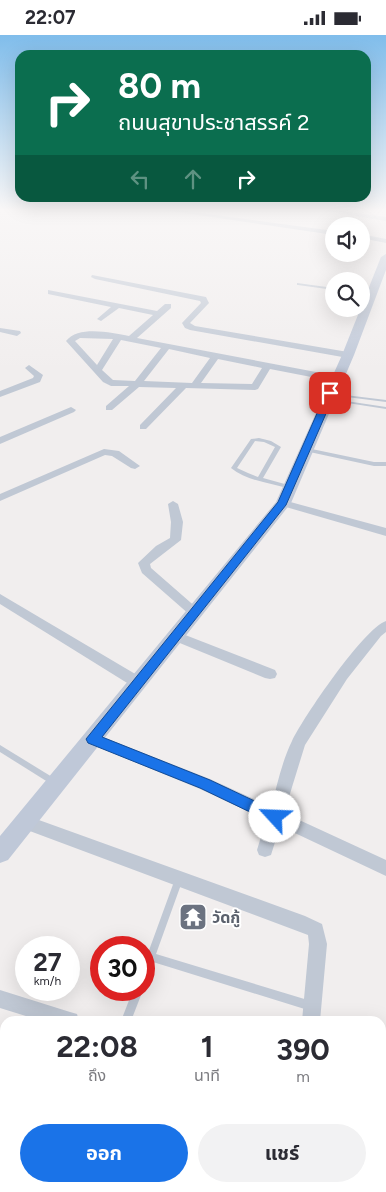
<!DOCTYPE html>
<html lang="th">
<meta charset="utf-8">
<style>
:root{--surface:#fff;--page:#f2f2f3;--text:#2b2b33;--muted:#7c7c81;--accent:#1a73e8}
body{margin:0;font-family:Figtree,"Noto Sans Thai",sans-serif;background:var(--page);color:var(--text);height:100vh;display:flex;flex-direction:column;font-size:19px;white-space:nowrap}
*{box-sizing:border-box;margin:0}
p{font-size:16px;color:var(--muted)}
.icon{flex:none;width:28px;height:28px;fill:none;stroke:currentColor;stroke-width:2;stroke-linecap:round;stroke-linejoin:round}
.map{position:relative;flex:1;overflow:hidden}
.sheet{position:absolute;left:0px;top:981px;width:386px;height:176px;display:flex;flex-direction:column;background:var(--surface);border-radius:15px 15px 0 0;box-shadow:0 5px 20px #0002}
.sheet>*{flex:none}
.banner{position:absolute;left:15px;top:15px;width:356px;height:152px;border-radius:15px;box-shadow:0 5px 20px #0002;background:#0b6e4f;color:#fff;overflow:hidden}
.buttons{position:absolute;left:325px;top:182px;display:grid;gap:10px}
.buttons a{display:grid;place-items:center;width:45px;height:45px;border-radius:50%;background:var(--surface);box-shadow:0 5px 20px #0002;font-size:25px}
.speed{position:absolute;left:15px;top:901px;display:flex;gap:10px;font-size:25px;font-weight:700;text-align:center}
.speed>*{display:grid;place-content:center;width:65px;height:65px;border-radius:50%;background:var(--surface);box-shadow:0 5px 20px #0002;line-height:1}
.speed small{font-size:12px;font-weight:400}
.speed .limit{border:8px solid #d22;background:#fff;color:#111}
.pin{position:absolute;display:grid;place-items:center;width:42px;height:42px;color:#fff;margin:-21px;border-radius:10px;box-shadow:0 2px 8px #0006}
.me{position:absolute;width:55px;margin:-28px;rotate:295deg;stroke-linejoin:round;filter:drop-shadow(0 0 4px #0008)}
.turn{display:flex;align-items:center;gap:18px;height:105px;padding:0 20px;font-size:22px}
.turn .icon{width:65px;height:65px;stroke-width:2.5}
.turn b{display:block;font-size:35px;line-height:42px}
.lanes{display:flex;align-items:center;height:48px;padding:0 20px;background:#0003;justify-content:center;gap:25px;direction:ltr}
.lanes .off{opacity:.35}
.eta{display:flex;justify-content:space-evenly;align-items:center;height:85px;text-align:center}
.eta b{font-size:30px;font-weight:700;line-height:35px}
.cta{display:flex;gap:10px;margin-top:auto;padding:10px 20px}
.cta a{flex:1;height:58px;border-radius:30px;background:var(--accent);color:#fff;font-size:20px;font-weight:700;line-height:58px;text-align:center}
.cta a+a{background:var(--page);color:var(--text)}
.status{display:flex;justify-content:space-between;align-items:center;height:35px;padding:0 25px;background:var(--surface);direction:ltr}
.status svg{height:14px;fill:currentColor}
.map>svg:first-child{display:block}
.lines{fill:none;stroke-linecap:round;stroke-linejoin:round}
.lane{fill:#c0c8d4;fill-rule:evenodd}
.street{fill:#c0c8d4;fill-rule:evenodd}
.secondary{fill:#bfc8d8;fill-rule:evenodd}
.route{fill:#1a73e8;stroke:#114b97}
.labels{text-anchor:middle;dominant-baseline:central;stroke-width:4;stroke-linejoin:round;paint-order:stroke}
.near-worship-label{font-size:16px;font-weight:bold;fill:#5b616d;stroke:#fff;text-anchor:start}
</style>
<div class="status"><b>22:07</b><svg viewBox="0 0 49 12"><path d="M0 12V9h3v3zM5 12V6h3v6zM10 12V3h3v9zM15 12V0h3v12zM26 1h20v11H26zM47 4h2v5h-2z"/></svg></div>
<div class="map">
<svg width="386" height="1157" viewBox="0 0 386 1157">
<rect width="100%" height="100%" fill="#f1eeee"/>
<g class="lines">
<!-- lane -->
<g class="lane">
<polygon points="297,248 334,253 334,255 298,250 297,250"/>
<polygon points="361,257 372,259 373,260 371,261 361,259"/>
<polygon points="329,358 386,365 386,367 331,360 329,359"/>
<polygon points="326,363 386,372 386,374 328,365 326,364"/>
<path d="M259 403 271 406 281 412 263 443 292 451V453L290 454C271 448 247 446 231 433L251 404ZM255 406 264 407 275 412 258 442 248 438 237 433Z"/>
<polygon points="307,413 374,427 386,427 386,431 374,431 305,416 305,414"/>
<polygon points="0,710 57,745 58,747 57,749 54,750 51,749 0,717"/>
<polygon points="179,840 182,841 183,844 156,919 311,966 314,968 316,971 314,974 311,976 153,927 147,944 144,945 144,929 175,844 176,841"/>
<polygon points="133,955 143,955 131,986 121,986"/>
</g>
<!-- street -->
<g class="street">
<polygon points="157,174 171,174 334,196 334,200"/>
<polygon points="314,174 327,174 386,182 386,186"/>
<polygon points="361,199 386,204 386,208 361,203"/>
<polygon points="92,240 206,262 209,268 190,288 195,291 348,317 352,320 348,323 190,295 185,293 182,288 201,268 200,266 95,244 91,242"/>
<path d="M48 255 157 276 165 269H171V273L137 303 337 341 342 344 337 347 270 334 258 354 255 355 186 353 146 394H140V390L176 353 139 352 112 375H106V371L129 351H111L103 347 66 306C79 290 112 298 129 301L153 280 119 273 101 286 97 284 111 272 48 259ZM80 303 113 304 97 330 75 306ZM121 305 161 313 135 346 113 345 102 335ZM169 314 210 323 192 348 144 346ZM218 324 262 333 252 349 201 348Z"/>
<polygon points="0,293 20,296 21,298 17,301 0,297"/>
<polygon points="29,330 43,340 40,347 0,362 0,356 33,343 34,341 25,333"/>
<polygon points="71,372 76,375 74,377 0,409 0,402"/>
<polygon points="104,414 119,416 140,431 135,434 131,433 112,421 105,420 0,466 0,459"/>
<polygon points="283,465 386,493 386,501 279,470 278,468"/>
<polygon points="173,466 178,469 183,487 181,505 150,529 151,533 198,574 200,577 198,580 190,580 142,538 138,528 156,511 170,503 171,487 168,469"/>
<polygon points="0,559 142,643 144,647 142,651 137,652 132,651 0,569"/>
<path d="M386 586V597L381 601 347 644 305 710 284 778 386 825V841L280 791 271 820 265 822 259 820 257 815 266 785 200 754 88 708 86 704 88 700 93 698 98 700 210 744 271 772C277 751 282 726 292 706 303 683 364 593 386 586Z"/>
<polygon points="175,596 275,635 277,639 275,643 270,644 265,643 170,604 169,601 170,598"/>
<polygon points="25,780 305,881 322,889 327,909 320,986 302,986 309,909 308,900 19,792 17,787 19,782"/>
<polygon points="0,955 70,977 77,979 79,986 42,986 0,973"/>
<polygon points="381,1002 386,1003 386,1021 381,1020"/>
<polygon points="381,1077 386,1079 386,1099 381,1097"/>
<polygon points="323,1152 343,1152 344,1157 322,1157"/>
</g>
<!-- secondary -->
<polygon class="secondary" points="386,219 386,235 354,320 291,468 8,825 0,828 0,801 276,467 342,320 381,222"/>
</g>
<!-- sky -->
<linearGradient id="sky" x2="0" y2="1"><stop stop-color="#80bdeb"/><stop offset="0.52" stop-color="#f9f7f7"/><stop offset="1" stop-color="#f9f7f7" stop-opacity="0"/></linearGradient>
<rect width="386" height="336" fill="url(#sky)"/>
<!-- route -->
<polygon class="route" points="330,356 335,358 286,470 102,702 210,745 280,778 282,782 280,787 275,789 200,753 88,708 86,704 278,467 326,358"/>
<!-- icons -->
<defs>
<symbol id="temple-square" viewBox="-11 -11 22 22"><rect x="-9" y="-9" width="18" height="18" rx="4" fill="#6b7280" stroke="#fff"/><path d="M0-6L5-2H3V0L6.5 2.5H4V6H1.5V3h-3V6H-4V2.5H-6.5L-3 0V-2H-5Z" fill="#fff"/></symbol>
</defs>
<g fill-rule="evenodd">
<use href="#temple-square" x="177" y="866" width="32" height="32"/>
</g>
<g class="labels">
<!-- near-worship labels -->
<g class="near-worship-label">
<text x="212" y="882">วัดกู้</text>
</g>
</g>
</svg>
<div class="buttons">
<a><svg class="icon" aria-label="sound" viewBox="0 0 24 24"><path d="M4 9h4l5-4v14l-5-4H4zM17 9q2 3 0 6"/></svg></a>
<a><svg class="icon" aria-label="search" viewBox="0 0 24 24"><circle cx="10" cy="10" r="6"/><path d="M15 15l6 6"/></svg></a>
</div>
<div class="speed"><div>27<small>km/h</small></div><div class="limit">30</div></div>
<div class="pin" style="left:330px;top:358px;background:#d93025"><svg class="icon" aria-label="arrive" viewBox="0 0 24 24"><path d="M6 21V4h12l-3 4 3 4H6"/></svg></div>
<svg class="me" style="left:275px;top:782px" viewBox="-20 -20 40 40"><circle r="19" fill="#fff"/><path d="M0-13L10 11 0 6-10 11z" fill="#1a73e8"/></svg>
<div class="banner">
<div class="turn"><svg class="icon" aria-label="right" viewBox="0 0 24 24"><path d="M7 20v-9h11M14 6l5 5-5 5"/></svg><div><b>80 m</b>ถนนสุขาประชาสรรค์ 2</div></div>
<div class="lanes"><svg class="icon off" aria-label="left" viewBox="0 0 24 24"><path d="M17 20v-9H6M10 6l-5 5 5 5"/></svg><svg class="icon off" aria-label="ahead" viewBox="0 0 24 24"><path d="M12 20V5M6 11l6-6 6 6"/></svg><svg class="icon" aria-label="right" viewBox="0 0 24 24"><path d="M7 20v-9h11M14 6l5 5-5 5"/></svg></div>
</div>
<section class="sheet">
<div class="eta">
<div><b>22:08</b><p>ถึง</p></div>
<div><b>1</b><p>นาที</p></div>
<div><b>390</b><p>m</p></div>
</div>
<div class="cta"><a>ออก</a><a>แชร์</a></div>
</section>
</div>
